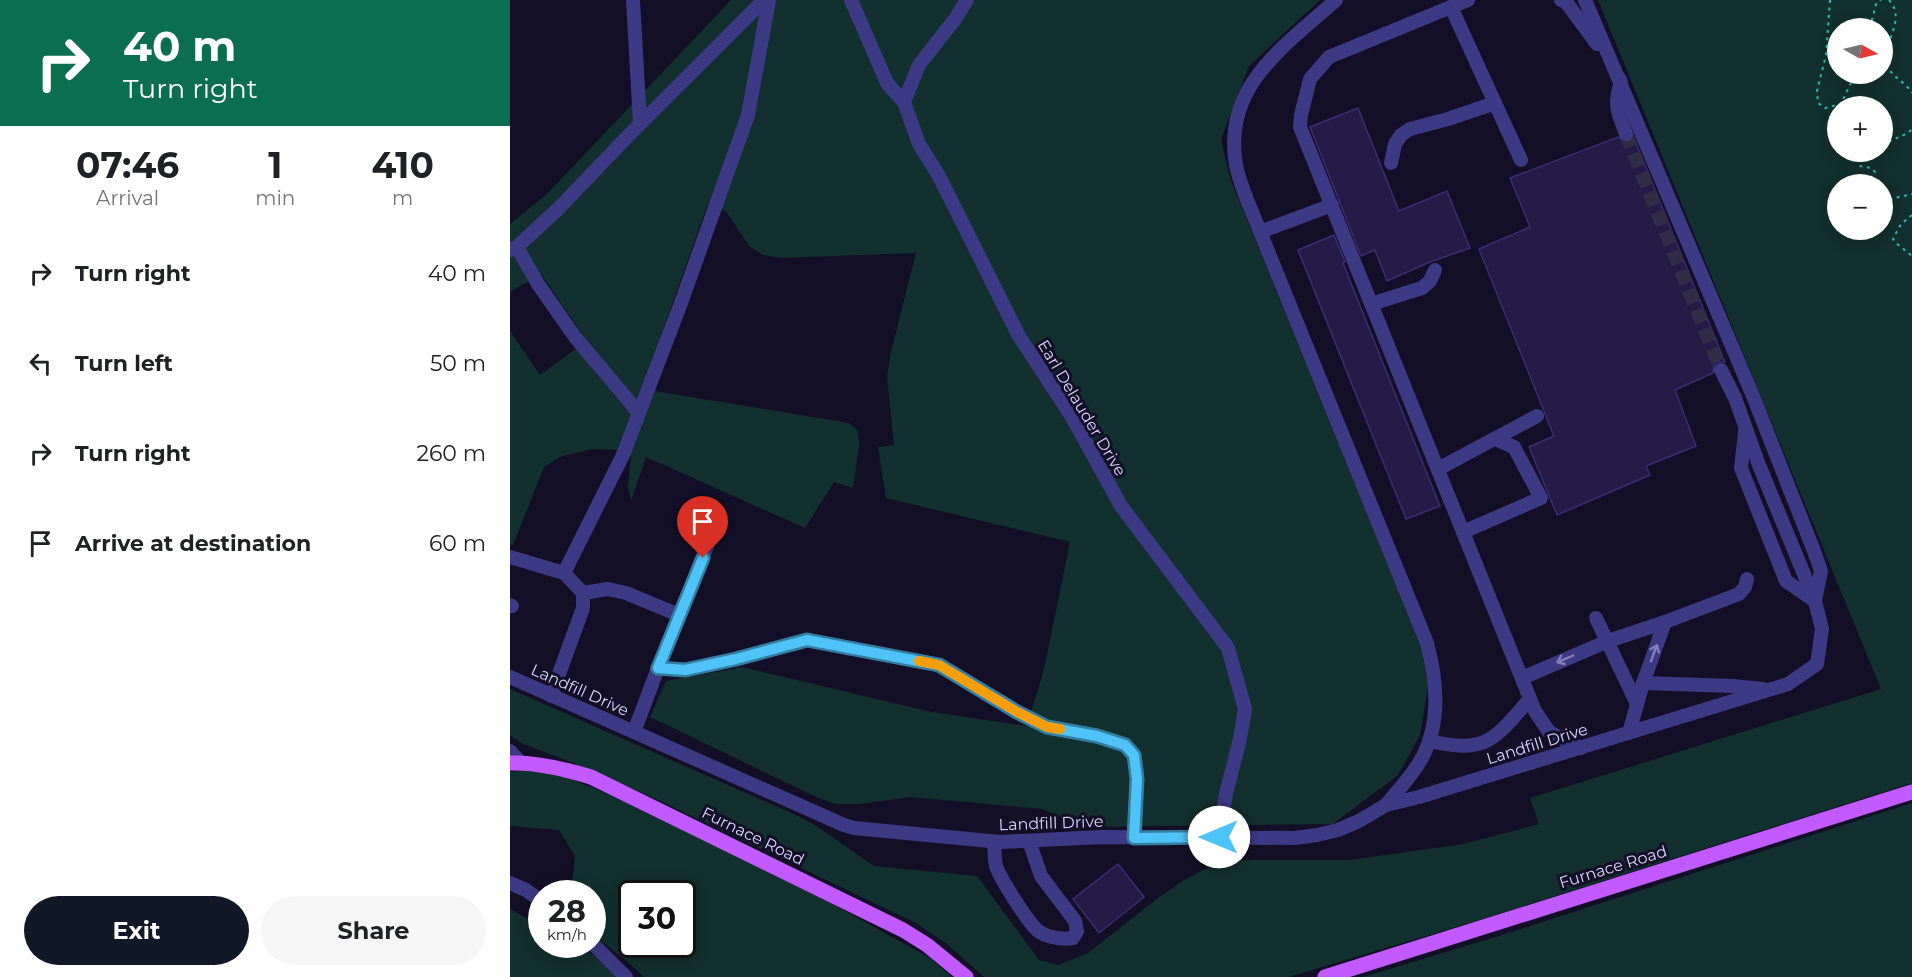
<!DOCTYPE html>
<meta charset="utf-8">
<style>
:root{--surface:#fff;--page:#f6f6f6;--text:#202124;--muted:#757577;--accent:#111827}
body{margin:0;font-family:Montserrat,sans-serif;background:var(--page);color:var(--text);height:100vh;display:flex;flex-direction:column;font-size:22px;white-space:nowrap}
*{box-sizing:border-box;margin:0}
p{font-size:20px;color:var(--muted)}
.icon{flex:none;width:33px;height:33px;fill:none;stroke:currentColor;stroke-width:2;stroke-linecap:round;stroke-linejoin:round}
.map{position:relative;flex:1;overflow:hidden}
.details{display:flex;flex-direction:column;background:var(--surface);width:510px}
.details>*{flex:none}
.top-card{background:#0b6e4f;color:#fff;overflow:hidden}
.needle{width:39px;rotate:98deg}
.controls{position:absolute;left:1317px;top:18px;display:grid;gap:12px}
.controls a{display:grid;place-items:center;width:66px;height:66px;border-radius:50%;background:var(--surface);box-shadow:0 3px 15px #0003;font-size:30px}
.speed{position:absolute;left:18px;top:880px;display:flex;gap:12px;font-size:30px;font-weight:700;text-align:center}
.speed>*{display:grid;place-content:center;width:78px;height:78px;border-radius:50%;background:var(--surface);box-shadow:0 3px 15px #0003;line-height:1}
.speed small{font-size:15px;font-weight:400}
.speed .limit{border:3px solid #111;border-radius:9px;background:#fff;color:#111}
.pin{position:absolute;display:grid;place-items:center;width:51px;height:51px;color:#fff;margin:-62px -26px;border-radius:50% 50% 50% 0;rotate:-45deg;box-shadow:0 0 6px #0007}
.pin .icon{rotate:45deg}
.me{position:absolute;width:66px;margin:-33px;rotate:270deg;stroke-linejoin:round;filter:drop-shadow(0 0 4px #0008)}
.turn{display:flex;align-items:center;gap:21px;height:126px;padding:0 24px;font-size:27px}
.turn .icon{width:78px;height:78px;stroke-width:2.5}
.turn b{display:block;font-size:42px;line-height:51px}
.eta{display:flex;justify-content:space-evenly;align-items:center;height:102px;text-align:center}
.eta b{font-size:36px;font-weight:700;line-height:42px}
.cta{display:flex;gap:12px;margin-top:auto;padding:12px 24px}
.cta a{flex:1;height:69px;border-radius:36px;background:var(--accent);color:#fff;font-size:24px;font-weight:700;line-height:69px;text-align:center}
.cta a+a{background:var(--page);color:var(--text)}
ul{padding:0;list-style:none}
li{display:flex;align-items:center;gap:18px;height:90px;padding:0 24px}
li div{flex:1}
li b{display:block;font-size:22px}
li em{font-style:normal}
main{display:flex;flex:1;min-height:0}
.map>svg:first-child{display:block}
.green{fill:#12302f;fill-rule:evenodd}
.building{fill:#241b47;stroke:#3b2d73;stroke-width:1.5}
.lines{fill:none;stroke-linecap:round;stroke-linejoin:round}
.minor-tunnel{stroke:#312d47;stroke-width:14;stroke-dasharray:14 7;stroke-linecap:butt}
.path{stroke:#2fb8b0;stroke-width:2;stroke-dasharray:3 4.5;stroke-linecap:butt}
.minor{stroke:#3d3a85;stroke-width:14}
.major{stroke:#c25bff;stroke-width:15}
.oneway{stroke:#837fbc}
.route-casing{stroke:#337fa1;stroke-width:15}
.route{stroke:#4fc3f7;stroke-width:10}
.slow{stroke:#f59e0b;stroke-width:10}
.labels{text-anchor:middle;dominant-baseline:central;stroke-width:6;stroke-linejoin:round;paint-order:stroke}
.street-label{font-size:16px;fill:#d9d4ff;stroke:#130f26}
</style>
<main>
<section class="details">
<div class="top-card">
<div class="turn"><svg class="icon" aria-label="right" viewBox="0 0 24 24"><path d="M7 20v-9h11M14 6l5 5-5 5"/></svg><div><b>40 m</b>Turn right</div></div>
</div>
<div class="eta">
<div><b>07:46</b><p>Arrival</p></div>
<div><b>1</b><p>min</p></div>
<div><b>410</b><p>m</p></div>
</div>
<ul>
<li><svg class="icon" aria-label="right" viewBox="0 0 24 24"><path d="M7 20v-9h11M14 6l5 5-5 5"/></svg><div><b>Turn right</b></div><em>40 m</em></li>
<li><svg class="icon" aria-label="left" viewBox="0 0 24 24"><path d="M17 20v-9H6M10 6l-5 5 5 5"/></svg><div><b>Turn left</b></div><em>50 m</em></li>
<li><svg class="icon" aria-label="right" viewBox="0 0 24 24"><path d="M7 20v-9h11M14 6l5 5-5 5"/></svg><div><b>Turn right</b></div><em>260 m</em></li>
<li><svg class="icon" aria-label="arrive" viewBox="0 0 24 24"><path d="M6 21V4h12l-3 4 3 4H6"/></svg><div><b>Arrive at destination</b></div><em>60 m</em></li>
</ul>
<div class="cta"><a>Exit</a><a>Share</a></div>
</section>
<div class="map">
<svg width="1402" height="977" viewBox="0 0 1402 977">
<rect width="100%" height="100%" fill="#130f26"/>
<!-- green -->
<g class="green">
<polygon points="221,0 810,0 739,66 711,139 720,178 921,669 910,735 888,775 823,824 575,827 532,809 400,797 351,804 325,804 304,796 140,717 156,681 232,667 422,712 517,726 534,669 560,542 376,498 368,447 384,445 377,376 381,352 406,253 272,258 253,255 239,246 216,211 197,206 132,389 339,423 348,431 349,446 343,488 324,482 295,528 136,457 121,501 118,487 121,457 106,450 82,449 50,457 34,467 3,545 0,544 0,331 30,375 77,341 31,274 0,292 0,224 37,194"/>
<path d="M1088 0H1402V783L966 921 779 977H474L437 944 406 923 146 799 71 766 11 743 0 735V689L286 815 308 827 364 866 467 876 529 960 548 965 578 953 648 898 674 880 697 868 720 860H839L953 844 1029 824 1020 798 1371 689ZM1328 28H1372V74H1328ZM1328 106H1372V152H1328ZM1328 184H1372V230H1328Z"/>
<path d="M14 770 55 777 94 792 274 877 420 958 442 977H134L113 958 83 935 82 894H64L62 885 65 856 49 830 0 826V772ZM122 894H172V945H122Z"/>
<polygon points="1402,803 1402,977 853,977 989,936"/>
<polygon points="0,909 31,926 32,945 66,945 85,956 107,977 0,977"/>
</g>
<!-- building -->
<g class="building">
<polygon points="848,108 889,211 937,191 960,248 920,262 877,281 865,250 851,256 800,127"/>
<polygon points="1108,137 1115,143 1120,142 1124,138 1215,362 1208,362 1204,365 1203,373 1165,390 1186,446 1136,466 1140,475 1047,515 1019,447 1044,436 969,249 1020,227 1000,178"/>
<polygon points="824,235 835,262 833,263 930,506 896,519 788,250"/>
<polygon points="608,864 634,897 589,933 563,899"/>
</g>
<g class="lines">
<!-- minor-tunnel -->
<polyline class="minor-tunnel" points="1116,134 1211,370"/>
<!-- path -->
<g class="path">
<polyline points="1320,0 1316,55 1307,91 1308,103 1315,108 1331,104 1345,74"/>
<path d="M1379 0C1396 19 1375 39 1376 60 1376 74 1395 81 1402 93"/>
<polyline points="1360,28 1366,4 1371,0"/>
<polyline points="1372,145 1398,133 1402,129"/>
<polyline points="1355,184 1365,172 1361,168 1349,166 1348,160 1351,154 1357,152"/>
<polyline points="1372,201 1402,194"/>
<polyline points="1402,215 1391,224 1383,239 1386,243 1402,256"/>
</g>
<!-- minor -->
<g class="minor">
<polyline points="123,0 130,123"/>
<polyline points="341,0 377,83 394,102"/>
<polyline points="457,0 445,19 409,65 394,102 409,144 429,176 509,336 562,417 611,506 718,648 735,709 730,739 716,794 709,837"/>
<path d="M826 0C775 46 712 86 726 165 731 190 744 215 753 239L917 643C927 680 931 721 913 756 904 774 889 789 876 805"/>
<polyline points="958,0 819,57 800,79 791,115 790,127 1025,711 1039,732 1071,748"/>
<polyline points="1051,0 1056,2 1087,44"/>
<polyline points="1075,0 1243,396 1304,551 1311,571 1305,601"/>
<polyline points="941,7 1011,160"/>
<path d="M1109 78 1111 82C1103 106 1108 112 1116 134"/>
<polyline points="881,163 885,144 891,135 900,129 938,119 985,103"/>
<polyline points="750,232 822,205"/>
<polyline points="7,247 28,284 65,337 129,413"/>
<polyline points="0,250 7,247 49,208 117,137 254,0"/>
<polyline points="861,304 912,288 920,281 925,270"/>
<polyline points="1235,432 1231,468 1276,581 1305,601"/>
<polyline points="928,469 1027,416"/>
<polyline points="953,532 1031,498 1004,447 985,439"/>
<polyline points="0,557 54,573 73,593 73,608 41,696"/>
<polyline points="54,573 113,455 171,303 238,115 259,0"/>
<polyline points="73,593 98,589 116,593 169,615"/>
<polyline points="0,605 2,606"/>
<polyline points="1086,618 1127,704"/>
<polyline points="148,668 175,670 227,659 297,640 429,665 508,712 537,727 587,736 615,745 624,755 627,779 624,838"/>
<polyline points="0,677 334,825 344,828 490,842 592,837 785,838 807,835 828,830 849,821 876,805 909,797 1278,684 1307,664 1312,629 1305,601 1249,465 1225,398 1211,370"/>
<polyline points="1012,678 1098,641 1155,622 1229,594 1235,587 1237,579"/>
<polyline points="1133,683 1155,622"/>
<polyline points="124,732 148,668 200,539"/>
<polyline points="1119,733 1133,683 1223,686 1253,689"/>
<path d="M920 741C978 754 983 740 1020 699"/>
<polyline points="0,751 11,763"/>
<path d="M484 842C485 850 484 858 486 866 490 878 517 921 527 930 535 937 552 940 563 938L567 931 565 921 531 876 519 841"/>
<polyline points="0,883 16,890 32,902"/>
<polyline points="82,943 116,977"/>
</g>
<!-- major -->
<g class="major">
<path d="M0 763C27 762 55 769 81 777L393 930 417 945 456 977"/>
<polyline points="815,977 1402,792"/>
</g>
</g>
<!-- one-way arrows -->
<defs><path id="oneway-shaft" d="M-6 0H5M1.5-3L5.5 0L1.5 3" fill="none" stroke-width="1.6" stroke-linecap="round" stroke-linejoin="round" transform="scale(1.5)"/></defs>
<g class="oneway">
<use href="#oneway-shaft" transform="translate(1144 653) rotate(-70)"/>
<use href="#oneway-shaft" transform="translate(1055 659) rotate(157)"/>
</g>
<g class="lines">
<defs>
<polyline id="route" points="193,558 148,668 175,670 226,659 297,640 429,665 507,712 537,727 587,736 615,745 624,755 627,779 624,838 709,837"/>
</defs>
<!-- route casing -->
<use href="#route" class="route-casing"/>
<!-- route -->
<use href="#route" class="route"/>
<!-- slow -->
<polyline class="slow" points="409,661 429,665 507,712 537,727 550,729"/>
</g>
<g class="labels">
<!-- street labels -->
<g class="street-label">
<text transform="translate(572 408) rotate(59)">Earl Delauder Drive</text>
<text transform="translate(70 690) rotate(24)">Landfill Drive</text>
<text transform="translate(1027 744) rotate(-17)">Landfill Drive</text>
<text transform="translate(541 823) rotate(-2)">Landfill Drive</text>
<text transform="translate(243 836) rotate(26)">Furnace Road</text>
<text transform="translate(1103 867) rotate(-17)">Furnace Road</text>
</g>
</g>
</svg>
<div class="controls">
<a><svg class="needle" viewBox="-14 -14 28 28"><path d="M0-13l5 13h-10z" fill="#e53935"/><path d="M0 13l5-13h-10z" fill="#757577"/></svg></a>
<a>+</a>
<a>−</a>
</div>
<div class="speed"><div>28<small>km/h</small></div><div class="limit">30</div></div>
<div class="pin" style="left:193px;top:558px;background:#d93025"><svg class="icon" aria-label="arrive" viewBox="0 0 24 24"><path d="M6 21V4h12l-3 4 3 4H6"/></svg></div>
<svg class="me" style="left:709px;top:837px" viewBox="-20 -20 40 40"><circle r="19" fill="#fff"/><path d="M0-13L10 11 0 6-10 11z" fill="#4fc3f7"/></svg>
</div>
</main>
